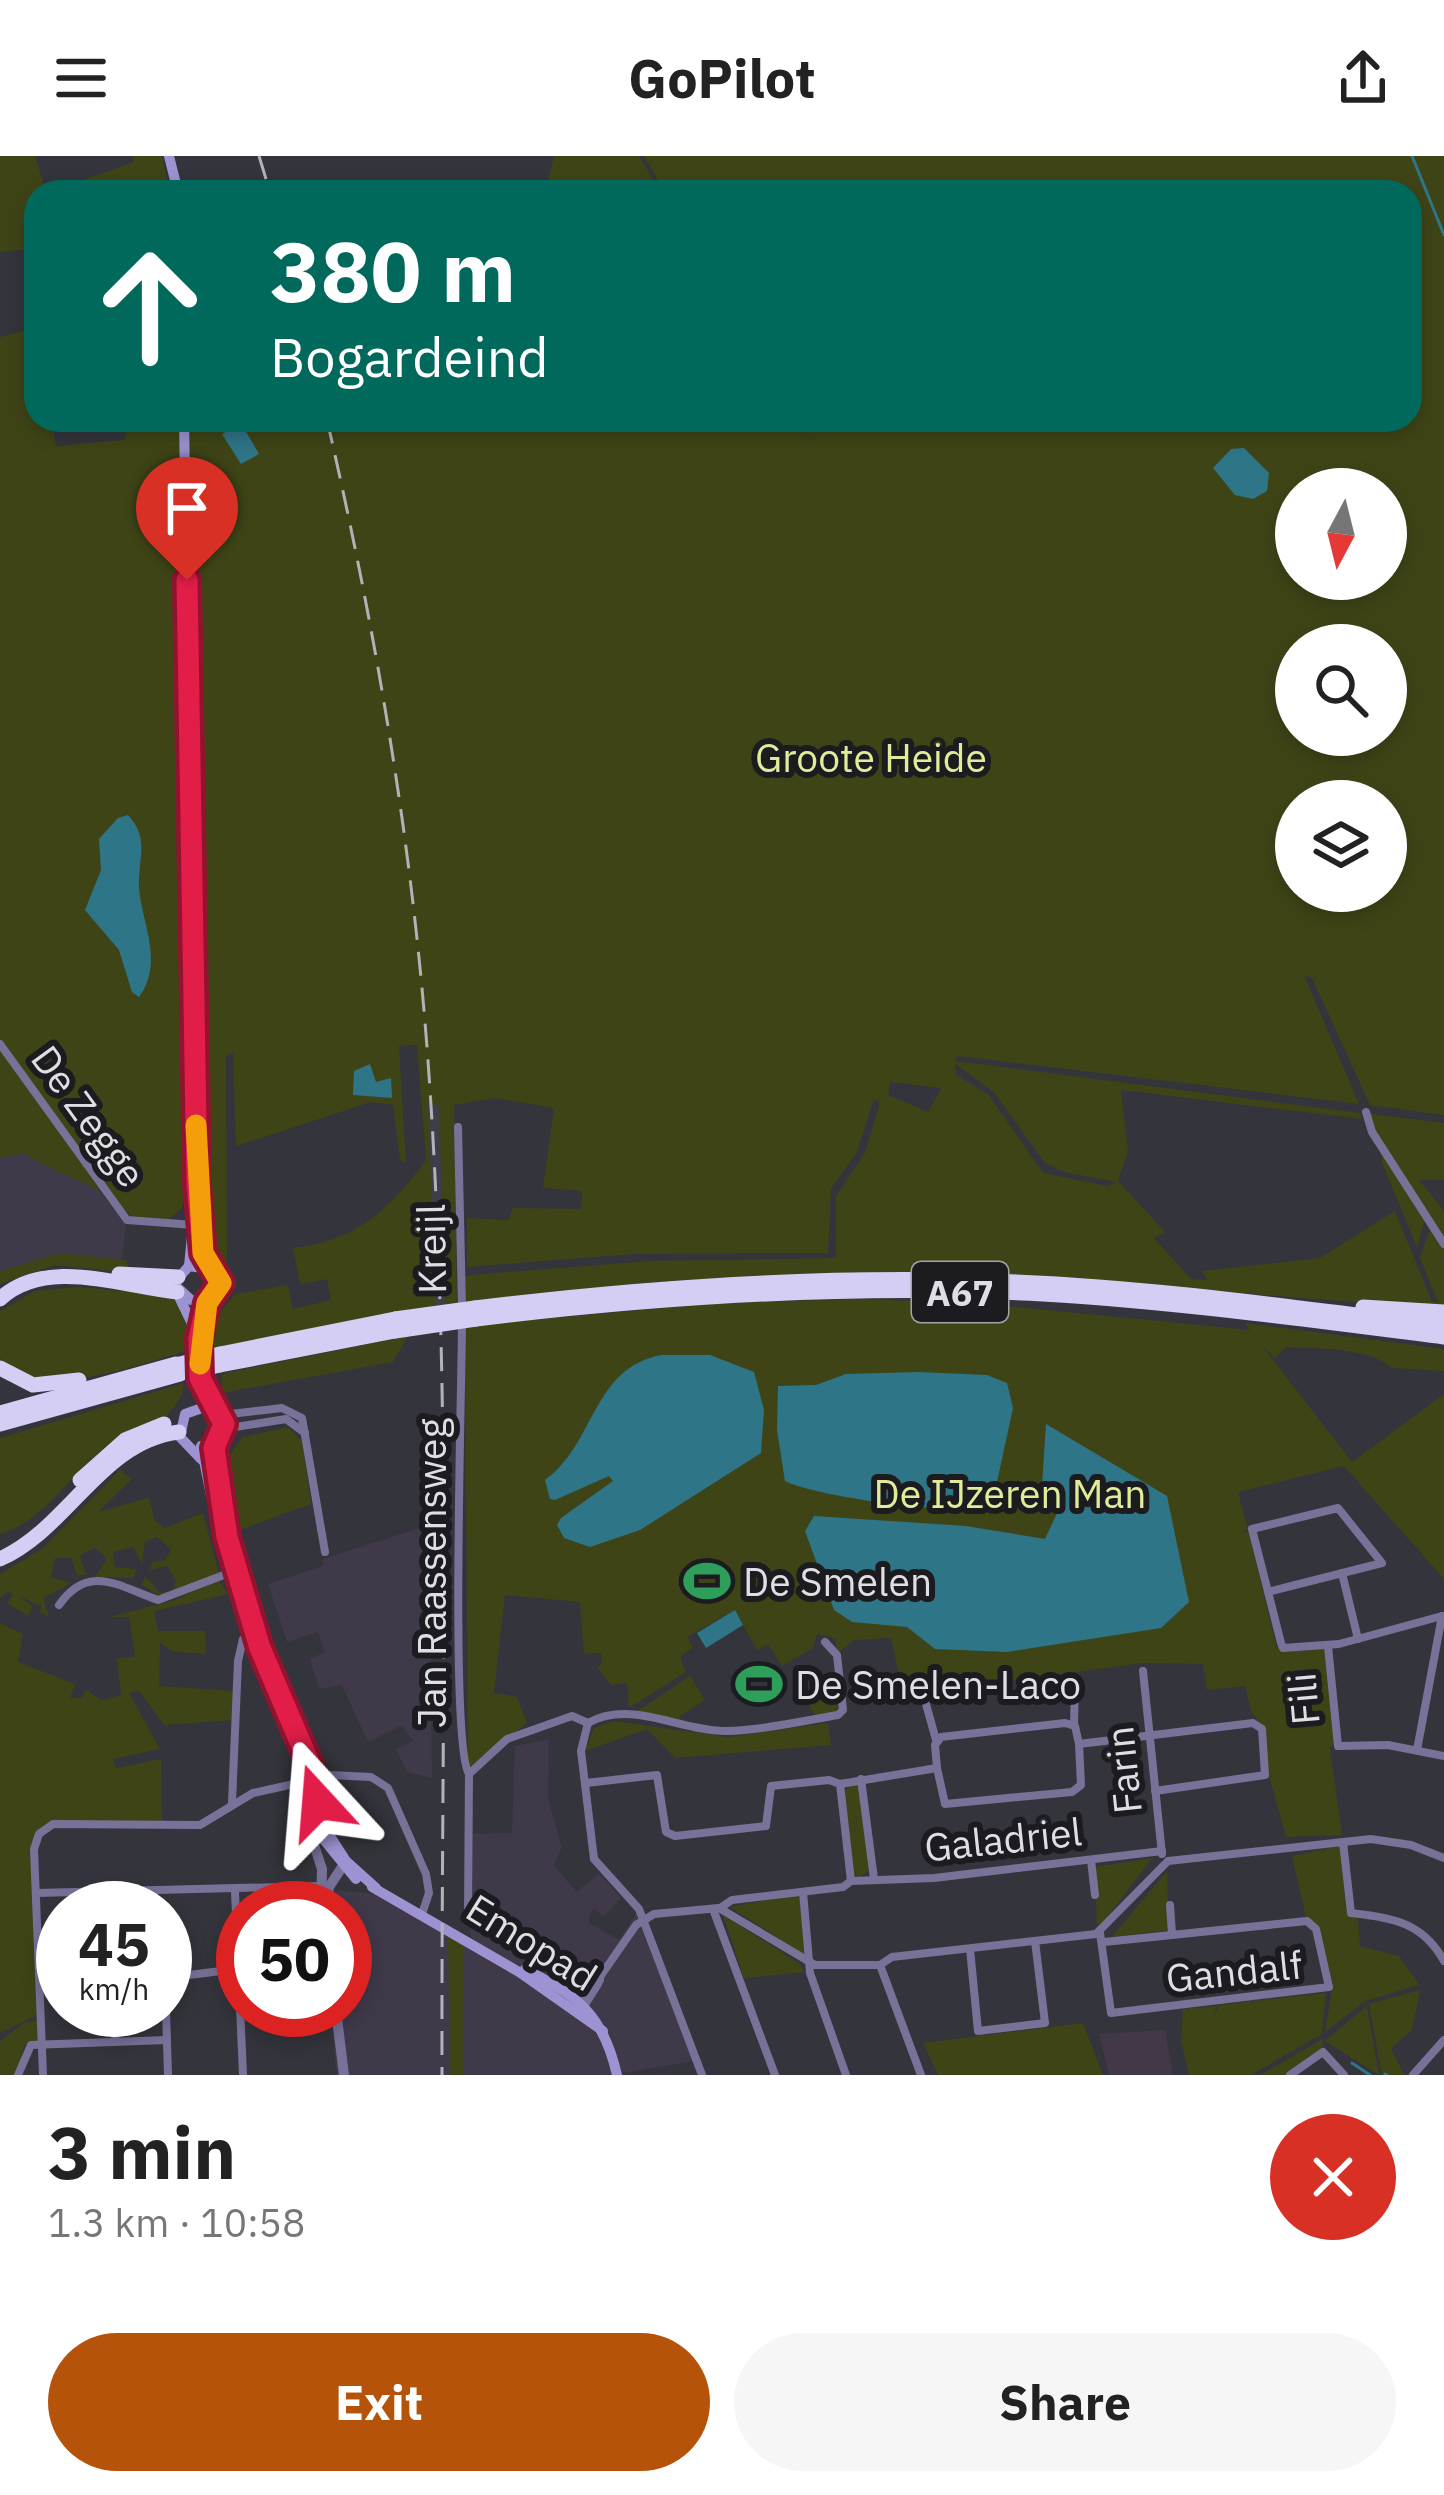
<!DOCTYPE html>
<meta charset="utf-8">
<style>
:root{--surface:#fff;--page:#f6f6f6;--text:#222;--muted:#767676;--accent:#b45309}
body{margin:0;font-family:"IBM Plex Sans",sans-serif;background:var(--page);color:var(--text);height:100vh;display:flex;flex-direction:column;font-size:45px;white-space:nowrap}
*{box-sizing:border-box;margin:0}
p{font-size:39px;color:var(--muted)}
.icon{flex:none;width:66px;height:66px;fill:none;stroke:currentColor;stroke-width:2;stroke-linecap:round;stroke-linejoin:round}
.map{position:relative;height:1919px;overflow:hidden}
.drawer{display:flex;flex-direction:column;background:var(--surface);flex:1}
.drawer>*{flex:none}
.top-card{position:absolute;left:24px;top:24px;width:1398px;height:252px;border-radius:36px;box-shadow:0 6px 18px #0003;background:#00695c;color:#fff;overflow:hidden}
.needle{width:78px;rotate:187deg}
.fabs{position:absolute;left:1275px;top:312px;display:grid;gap:24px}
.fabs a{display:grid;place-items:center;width:132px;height:132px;border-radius:50%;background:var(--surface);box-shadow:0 6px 18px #0003;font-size:60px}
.speed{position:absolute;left:36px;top:1725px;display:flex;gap:24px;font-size:60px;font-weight:700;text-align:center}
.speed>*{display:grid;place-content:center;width:156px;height:156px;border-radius:50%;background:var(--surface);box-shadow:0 6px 18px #0003;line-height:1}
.speed small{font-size:30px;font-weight:400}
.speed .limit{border:18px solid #d22;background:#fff;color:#111}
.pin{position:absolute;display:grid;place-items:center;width:102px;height:102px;color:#fff;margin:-123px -51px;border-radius:50% 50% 50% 0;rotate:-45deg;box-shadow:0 0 12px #0007}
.pin .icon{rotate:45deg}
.me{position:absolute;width:132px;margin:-66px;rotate:341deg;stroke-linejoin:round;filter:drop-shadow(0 0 9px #0008)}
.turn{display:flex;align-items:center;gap:42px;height:252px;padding:0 48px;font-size:54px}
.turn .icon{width:156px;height:156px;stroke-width:2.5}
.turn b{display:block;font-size:84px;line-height:102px}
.round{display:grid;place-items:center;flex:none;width:126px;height:126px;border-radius:63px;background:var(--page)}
.summary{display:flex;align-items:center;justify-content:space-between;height:204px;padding:0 48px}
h1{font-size:72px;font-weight:700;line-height:90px}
.action{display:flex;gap:24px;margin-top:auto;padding:24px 48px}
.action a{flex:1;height:138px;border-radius:72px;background:var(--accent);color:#fff;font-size:48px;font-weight:700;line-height:138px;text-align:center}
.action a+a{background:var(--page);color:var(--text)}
header{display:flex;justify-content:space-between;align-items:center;height:156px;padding:0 48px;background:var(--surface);font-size:54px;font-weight:700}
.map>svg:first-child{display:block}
.built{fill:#3d3d4b}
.industrial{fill:#40394a}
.education{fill:#423848}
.green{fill:#3f4417;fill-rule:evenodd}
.water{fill:#2f7588}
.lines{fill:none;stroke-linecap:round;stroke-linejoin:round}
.stream{stroke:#2f7588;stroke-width:3}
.minor{stroke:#787299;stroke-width:8}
.tertiary{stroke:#787299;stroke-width:10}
.secondary{stroke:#9e93d2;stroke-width:10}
.motorway{stroke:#d4cef5;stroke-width:15}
.rail{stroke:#b2b2b8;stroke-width:3;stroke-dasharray:24 12;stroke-linecap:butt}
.motorway-bridge{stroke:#d4cef5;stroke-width:15}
.route-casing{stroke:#92132f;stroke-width:30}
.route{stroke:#e11d48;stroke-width:21}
.slow{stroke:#f59e0b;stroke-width:21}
.labels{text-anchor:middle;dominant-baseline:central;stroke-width:12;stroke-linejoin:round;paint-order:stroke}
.shield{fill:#1c1c20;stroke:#a4a4a9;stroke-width:3}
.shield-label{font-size:36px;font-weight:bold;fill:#dedee4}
.park-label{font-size:39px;fill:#e1ec99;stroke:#1c1c20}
.street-label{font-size:39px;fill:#dedee4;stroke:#1c1c20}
.poi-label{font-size:39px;fill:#dedee4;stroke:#1c1c20;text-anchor:start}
</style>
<header><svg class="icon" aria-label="menu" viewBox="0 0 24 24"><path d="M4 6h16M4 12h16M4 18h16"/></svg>GoPilot<svg class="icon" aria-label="share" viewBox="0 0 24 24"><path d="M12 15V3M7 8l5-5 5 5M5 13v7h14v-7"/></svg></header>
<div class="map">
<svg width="1444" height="1919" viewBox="0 0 1444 1919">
<rect width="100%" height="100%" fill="#34343c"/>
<!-- built -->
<polygon class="built" points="427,803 442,983 445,1150 436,1151 416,805"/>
<!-- industrial -->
<g class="industrial">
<polygon points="19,969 97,1032 126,1069 122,1103 46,1105 0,1122 0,992"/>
<polygon points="429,1369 432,1622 407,1616 396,1593 413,1585 402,1569 368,1586 342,1529 319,1533 310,1503 325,1496 318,1476 287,1486 268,1428 323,1410 323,1403"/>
<polygon points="549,1583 548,1643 562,1691 554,1709 576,1736 599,1718 621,1742 604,1760 594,1753 589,1759 589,1767 619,1784 641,1750 699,1904 610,1919 337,1919 330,1854 345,1854 345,1752 316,1752 313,1732 376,1738 471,1791 468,1678 512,1677 515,1590"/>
</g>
<!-- education -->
<polygon class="education" points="1165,1874 1173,1919 1109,1919 1099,1878"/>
<!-- green -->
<g class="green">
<polygon points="0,0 35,0 46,36 36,36 36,92 0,96"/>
<polygon points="132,0 162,0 170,36 48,36 134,6"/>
<polygon points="554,0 639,0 661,36 545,36"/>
<path d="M644 0H1444V959L1370 949 1312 822 1304 819 1359 948 957 900 955 905 1360 957 1362 963 1121 934 1128 995 1118 1025 1165 1076 1154 1082 1191 1123 1208 1124 1202 1115 1320 1102 1395 1055 1432 1146H1438L1420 1102 1430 1073 1444 1094V1153L957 1115 664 1125 463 1146 465 1121 470 1119 649 1105 836 1102V1040L865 997 880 946 874 943 857 996 831 1033 828 1097 634 1098 467 1111V1062L509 1064 512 1052 581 1053 582 1035 543 1032 554 952 495 942 454 949 457 1147 445 1150 439 950 428 947 436 1151 210 1193 218 1158 235 1138 288 1129 293 1153 331 1144 327 1123 300 1128 293 1092C355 1086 390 1053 426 1004L417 889 399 890 406 1008 400 1003 393 949 371 946 236 990 233 897 226 900 227 1107 211 1087 205 1021 190 1020 182 1052 165 1066 134 1063 90 1018 100 1036C74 1019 49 1015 24 997L0 1002V181L36 172V264H51L56 290 124 284 131 264H799L811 284 801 264H1410V36H665ZM1296 333H1386V423H1296ZM1296 489H1386V579H1296ZM1296 645H1386V735H1296ZM955 908 994 936 1044 1006 1064 1016 1116 1026 1108 1030 1043 1017 988 938 956 919ZM890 926 941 932V933L928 956 888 939Z"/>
<polygon points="1370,958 1444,967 1444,1024 1419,1024 1444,1055 1444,1080 1376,977"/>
<polygon points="1382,999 1425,1064 1417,1091 1382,1007"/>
<polygon points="60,1097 126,1104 130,1117 55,1109 0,1128 0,1115"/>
<path d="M78 1131 170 1139 185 1152 191 1194C138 1207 43 1249 0 1202V1155L35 1135Z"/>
<path d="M862 1143 985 1148 1250 1174 1245 1167 1444 1193V1215L1391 1212C1372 1191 1314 1193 1286 1191L1275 1202 1260 1187 1352 1306 1444 1238V1423L1344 1310 1238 1336 1248 1374H1242L1249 1377 1276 1490 1282 1496 1324 1493 1326 1497 1336 1589 1330 1591 1342 1679 1286 1681 1268 1616 1263 1571 1251 1555 1245 1530 1207 1534 1203 1508 1143 1507 903 1539 891 1482 854 1484 838 1496 835 1482 817 1478 813 1492 782 1510 768 1488 757 1494 735 1454 687 1481 693 1491 680 1501 686 1516 629 1552 627 1527 611 1529 597 1511 602 1508 601 1497 584 1498 580 1446 505 1439 494 1537 517 1541 527 1567 468 1612 465 1170 720 1147Z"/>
<polygon points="408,1180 393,1206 222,1237 221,1218"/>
<path d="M184 1227 182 1240 162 1266C87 1275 60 1362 0 1378V1282Z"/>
<polygon points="288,1271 302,1285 311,1348 240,1374 229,1300 243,1281"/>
<polygon points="120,1314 132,1323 98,1356 149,1342 155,1365 165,1372 203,1357 219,1418 162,1441 142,1429 145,1420 160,1437 173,1434 176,1425 167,1410 150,1414 152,1406 165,1404 171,1394 157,1381 145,1386 142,1408 133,1391 113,1396 115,1411 136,1413 134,1422 95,1421 107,1403 95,1391 80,1400 86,1419 77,1419 71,1402 55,1402 51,1421 71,1427 43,1442 49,1461 40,1456 41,1450 19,1440 33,1451 28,1460 7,1447 13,1438 8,1435 0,1442 0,1418 42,1393"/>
<polygon points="217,1424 229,1438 154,1455 158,1475 205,1475 206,1498 174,1496 160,1487 159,1530 234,1535 234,1564 164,1569 139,1535 129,1537 160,1593 113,1603 116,1612 161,1603 162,1670 62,1666 35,1683 39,1858 0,1877 0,1467 23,1478 18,1506 75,1528 70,1542 82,1542 86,1534 101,1544 121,1539 117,1503 135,1500 129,1461 110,1461 175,1444"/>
<polygon points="690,1520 705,1544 679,1561 683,1568 633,1558"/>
<circle cx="824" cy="1546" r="15"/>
<polygon points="614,1565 728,1581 828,1567 831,1589 675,1602 647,1573 585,1595 594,1572"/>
<polygon points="854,1627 859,1630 870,1713 859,1722 853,1717 843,1636"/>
<polygon points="1340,1690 1346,1754 1358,1763 1360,1790 1399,1800 1419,1829 1365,1845 1325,1876 1333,1827 1317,1768 1306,1761 1292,1700"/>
<polygon points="1152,1702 1104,1765 1097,1769 1095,1711"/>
<polygon points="1167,1715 1169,1774 1112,1781"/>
<polygon points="795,1739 800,1742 804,1799 730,1751"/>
<polygon points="723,1759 800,1808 804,1816 744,1822"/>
<polygon points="448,1777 463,1789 464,1919 450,1919"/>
<polygon points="1420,1834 1412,1874 1391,1892 1404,1919 1382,1919 1369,1848"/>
<polygon points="1326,1837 1322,1878 1251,1919 1189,1919 1181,1885 1183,1853 1217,1850 1213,1863 1219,1849"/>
<polygon points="1367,1850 1379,1919 1325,1885"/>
<polygon points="39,1864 39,1884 24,1889 16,1919 0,1919 0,1885 24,1867"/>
<polygon points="1083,1867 1103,1919 938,1919 923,1887"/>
<polygon points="1323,1883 1322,1894 1287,1919 1260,1919"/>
</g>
<!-- water -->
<g class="water">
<polygon points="241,267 259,298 241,308 222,278"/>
<polygon points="1244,292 1269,317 1267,335 1253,343 1235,339 1213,312 1231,293"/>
<path d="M128 659C150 683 138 702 139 731 141 766 165 806 139 841L132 836 119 794 85 754 101 714 99 683 118 662Z"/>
<polygon points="370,908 376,926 391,922 392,942 353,939 354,915"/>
<path d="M662 1199H710L754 1216 764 1254 761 1297 640 1374 590 1391 564 1382 557 1369 561 1362 613 1325 609 1320 555 1344 550 1343 545 1324C595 1289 592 1211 662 1199Z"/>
<path d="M919 1216 987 1219 1007 1227 1013 1252 992 1349C965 1362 813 1340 785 1325L777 1274 778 1230 816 1229 846 1218Z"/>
<polygon points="1046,1268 1167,1340 1189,1446 1161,1472 1007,1496 935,1493 907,1471 852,1466 834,1454 805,1375 814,1360 966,1370 1045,1383 1058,1355 1042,1329"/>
<polygon points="735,1454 743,1469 706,1492 697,1477"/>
</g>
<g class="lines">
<!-- stream -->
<g class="stream">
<polyline points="1412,0 1444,79"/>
<polyline points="1352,1907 1370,1919"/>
<polyline points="1385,1918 1387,1919"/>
</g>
<!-- minor -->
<g class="minor">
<polyline points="0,888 127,1064 194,1069"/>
<polyline points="1366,956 1372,976 1444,1088"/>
<polyline points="458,971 462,1151"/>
<path d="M462 1166C462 1229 450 1590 469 1618"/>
<polyline points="222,1259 282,1252 302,1262 325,1396"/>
<polyline points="223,1273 286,1263 305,1277"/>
<polyline points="1342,1417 1358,1483"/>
<polyline points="1268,1436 1382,1407 1338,1352 1252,1373 1281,1487 1283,1492 1339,1488 1442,1460"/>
<path d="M59 1449C89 1406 120 1431 158 1444L229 1417"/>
<polyline points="1328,1490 1338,1590 1388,1589 1444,1600"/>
<polyline points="1143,1515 1162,1698"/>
<polyline points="926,1548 936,1584"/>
<polyline points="588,1567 581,1595 594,1703 639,1753 702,1919"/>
<polyline points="1074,1569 1075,1525"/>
<polyline points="1417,1594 1442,1460"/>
<polyline points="937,1612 945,1648 1072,1636 1081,1629 1079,1588"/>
<polyline points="329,1619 371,1621 388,1632 426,1718 429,1737 422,1758"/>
<polyline points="861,1623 874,1723"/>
<polyline points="586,1627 657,1619 666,1676 675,1680 766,1670 771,1630 829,1624 840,1628 937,1612 935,1589 941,1581 1065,1567 1075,1570 1079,1588 1253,1567 1262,1573 1265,1619 1155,1635"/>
<polyline points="840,1628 851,1725"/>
<polyline points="232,1646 238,1505 243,1483 254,1476"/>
<path d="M1343 1686 1351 1757C1391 1762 1422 1765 1444 1805"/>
<polyline points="1091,1704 1095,1739"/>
<polyline points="235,1736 243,1919"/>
<polyline points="803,1736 810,1817 846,1919"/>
<polyline points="36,1737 322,1730"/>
<polyline points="1170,1749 1172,1778"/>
<polyline points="720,1752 732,1744 843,1731 851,1725 934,1722 1162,1695"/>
<polyline points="713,1753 775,1919"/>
<polyline points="1100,1777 1111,1857 1329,1831 1316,1773 1307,1765 1104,1786"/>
<polyline points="970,1793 978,1875 1045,1867 1035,1785"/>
<polyline points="880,1809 921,1919"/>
<polyline points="165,1822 168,1919"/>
<polyline points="165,1822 237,1813"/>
<path d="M600 1824 565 1819 468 1757 469 1618 507 1583 572 1560 588 1567C631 1543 680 1575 726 1575 763 1574 802 1565 838 1559L843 1554 837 1499 825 1486"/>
<polyline points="579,1851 636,1769 654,1758 719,1752 815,1809 880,1809 892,1801 1096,1778 1168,1705 1371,1683 1411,1689 1444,1702"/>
<polyline points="581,1855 598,1828"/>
<polyline points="115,1885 118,1854"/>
<polyline points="18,1919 31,1889 167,1884"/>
<polyline points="43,1919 34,1693 39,1678 53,1668 200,1669 253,1637 307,1625"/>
<polyline points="1290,1919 1323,1896 1344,1919"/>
<polyline points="1413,1919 1444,1884"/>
</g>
<!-- tertiary -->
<g class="tertiary">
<polyline points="313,1657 313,1686 322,1713 321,1752"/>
<polyline points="325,1752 329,1731 346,1705"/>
<polyline points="336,1854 344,1919"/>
</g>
<!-- secondary -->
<g class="secondary">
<polyline points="169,0 178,36"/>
<polyline points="189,1110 197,1031"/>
<polyline points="176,1125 189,1110 209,1113"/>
<polyline points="178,1132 191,1144 205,1148 218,1139 222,1127 203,1097 197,1028 184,264"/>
<polyline points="180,1143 199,1182"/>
<polyline points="199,1182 207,1147"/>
<polyline points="200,1222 207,1244 218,1254"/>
<polyline points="209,1289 227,1381 260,1489"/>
<polyline points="201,1290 224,1403 250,1478 309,1604 328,1677 346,1705 376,1732"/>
<polyline points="201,1303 180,1281 185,1258 202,1252 214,1258 218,1271 209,1289"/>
<polyline points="310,1637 320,1679 356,1723"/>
<polyline points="372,1731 519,1816 603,1875"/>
<path d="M525 1813C579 1841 603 1858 617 1919"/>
</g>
<!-- motorway -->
<g class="motorway">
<polyline points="119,1118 178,1121"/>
<path d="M0 1143C46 1100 123 1131 177 1136"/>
<polyline points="1363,1151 1444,1156"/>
<path d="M475 1152C662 1129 849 1117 1037 1127 1173 1134 1309 1153 1444 1170"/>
<path d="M476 1163C664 1140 853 1128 1043 1138 1177 1146 1311 1164 1444 1181"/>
<polyline points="220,1198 395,1163"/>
<polyline points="220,1209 395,1175"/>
<polyline points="0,1212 33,1229 79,1224"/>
<polyline points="0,1257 176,1208"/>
<polyline points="0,1268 180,1218"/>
<polyline points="80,1324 125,1284 164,1268"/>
<path d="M0 1403C68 1373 101 1285 179 1276"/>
</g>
<!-- rail -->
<g class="rail">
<polyline points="259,0 270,36"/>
<path d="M327 264C377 480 414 698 429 919 452 1251 441 1586 442 1919"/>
</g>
<!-- motorway-bridge -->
<g class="motorway-bridge">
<polyline points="395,1163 475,1152"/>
<polyline points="395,1175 476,1163"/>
<polyline points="180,1208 220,1198"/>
<polyline points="189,1216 220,1209"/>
</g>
</g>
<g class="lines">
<defs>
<polyline id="route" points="187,424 197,1028 203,1097 221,1127 207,1147 199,1182 200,1222 224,1268 214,1292 227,1381 260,1492 310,1609 318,1646"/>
</defs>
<!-- route casing -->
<use href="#route" class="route-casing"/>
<!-- route -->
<use href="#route" class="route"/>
<!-- slow -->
<polyline class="slow" points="196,969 203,1097 221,1127 207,1147 200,1208"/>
</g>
<!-- icons -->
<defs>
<symbol id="stadium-bare" viewBox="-9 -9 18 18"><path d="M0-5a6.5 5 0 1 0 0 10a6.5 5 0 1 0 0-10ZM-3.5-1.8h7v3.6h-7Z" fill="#2e9e5b" stroke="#1c1c20" stroke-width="2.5" paint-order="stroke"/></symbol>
</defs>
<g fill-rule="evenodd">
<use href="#stadium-bare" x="674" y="1392" width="66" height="66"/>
<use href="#stadium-bare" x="726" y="1495" width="66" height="66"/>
</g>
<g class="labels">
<!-- shield labels -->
<rect class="shield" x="912" y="1106" width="96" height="60" rx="9"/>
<g class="shield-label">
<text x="960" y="1136">A67</text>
</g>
<!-- park labels -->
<g class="park-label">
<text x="871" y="601">Groote Heide</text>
<text x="1010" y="1337">De IJzeren Man</text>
</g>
<!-- street labels -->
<g class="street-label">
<text transform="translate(89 960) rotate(54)">De Zegge</text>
<text transform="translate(431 1093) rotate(-91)">Kreijl</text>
<text transform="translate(431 1417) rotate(-90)">Jan Raassensweg</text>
<text transform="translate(1303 1543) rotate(-95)">Fili</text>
<text transform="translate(1123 1614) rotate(-96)">Farin</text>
<text transform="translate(1003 1683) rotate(-6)">Galadriel</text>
<text transform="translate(532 1786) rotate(32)">Emopad</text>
<text transform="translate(1234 1815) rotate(-6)">Gandalf</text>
</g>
<!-- poi labels -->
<g class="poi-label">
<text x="743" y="1425">De Smelen</text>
<text x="795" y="1528">De Smelen-Laco</text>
</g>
</g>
</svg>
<div class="fabs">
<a><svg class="needle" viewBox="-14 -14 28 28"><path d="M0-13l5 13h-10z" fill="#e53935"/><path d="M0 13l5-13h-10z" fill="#767676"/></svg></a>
<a><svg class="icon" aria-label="search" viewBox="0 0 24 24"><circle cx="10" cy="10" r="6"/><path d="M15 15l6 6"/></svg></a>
<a><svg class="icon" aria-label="layers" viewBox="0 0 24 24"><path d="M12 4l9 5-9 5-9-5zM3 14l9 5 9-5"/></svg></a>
</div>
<div class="speed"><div>45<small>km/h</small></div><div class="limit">50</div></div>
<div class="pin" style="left:187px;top:424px;background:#d93025"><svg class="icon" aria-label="arrive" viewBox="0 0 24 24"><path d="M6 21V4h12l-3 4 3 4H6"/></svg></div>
<svg class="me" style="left:318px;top:1646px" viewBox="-20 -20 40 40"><path d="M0-17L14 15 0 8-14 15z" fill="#e11d48" stroke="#fff" stroke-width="4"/></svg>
<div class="top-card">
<div class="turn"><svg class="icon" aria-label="ahead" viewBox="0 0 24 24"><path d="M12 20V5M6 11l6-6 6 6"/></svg><div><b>380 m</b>Bogardeind</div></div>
</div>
</div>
<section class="drawer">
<div class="summary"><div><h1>3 min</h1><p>1.3 km · 10:58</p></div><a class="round" style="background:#d93025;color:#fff"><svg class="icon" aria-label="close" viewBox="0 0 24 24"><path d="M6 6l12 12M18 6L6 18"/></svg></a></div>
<div class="action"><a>Exit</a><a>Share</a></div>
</section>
